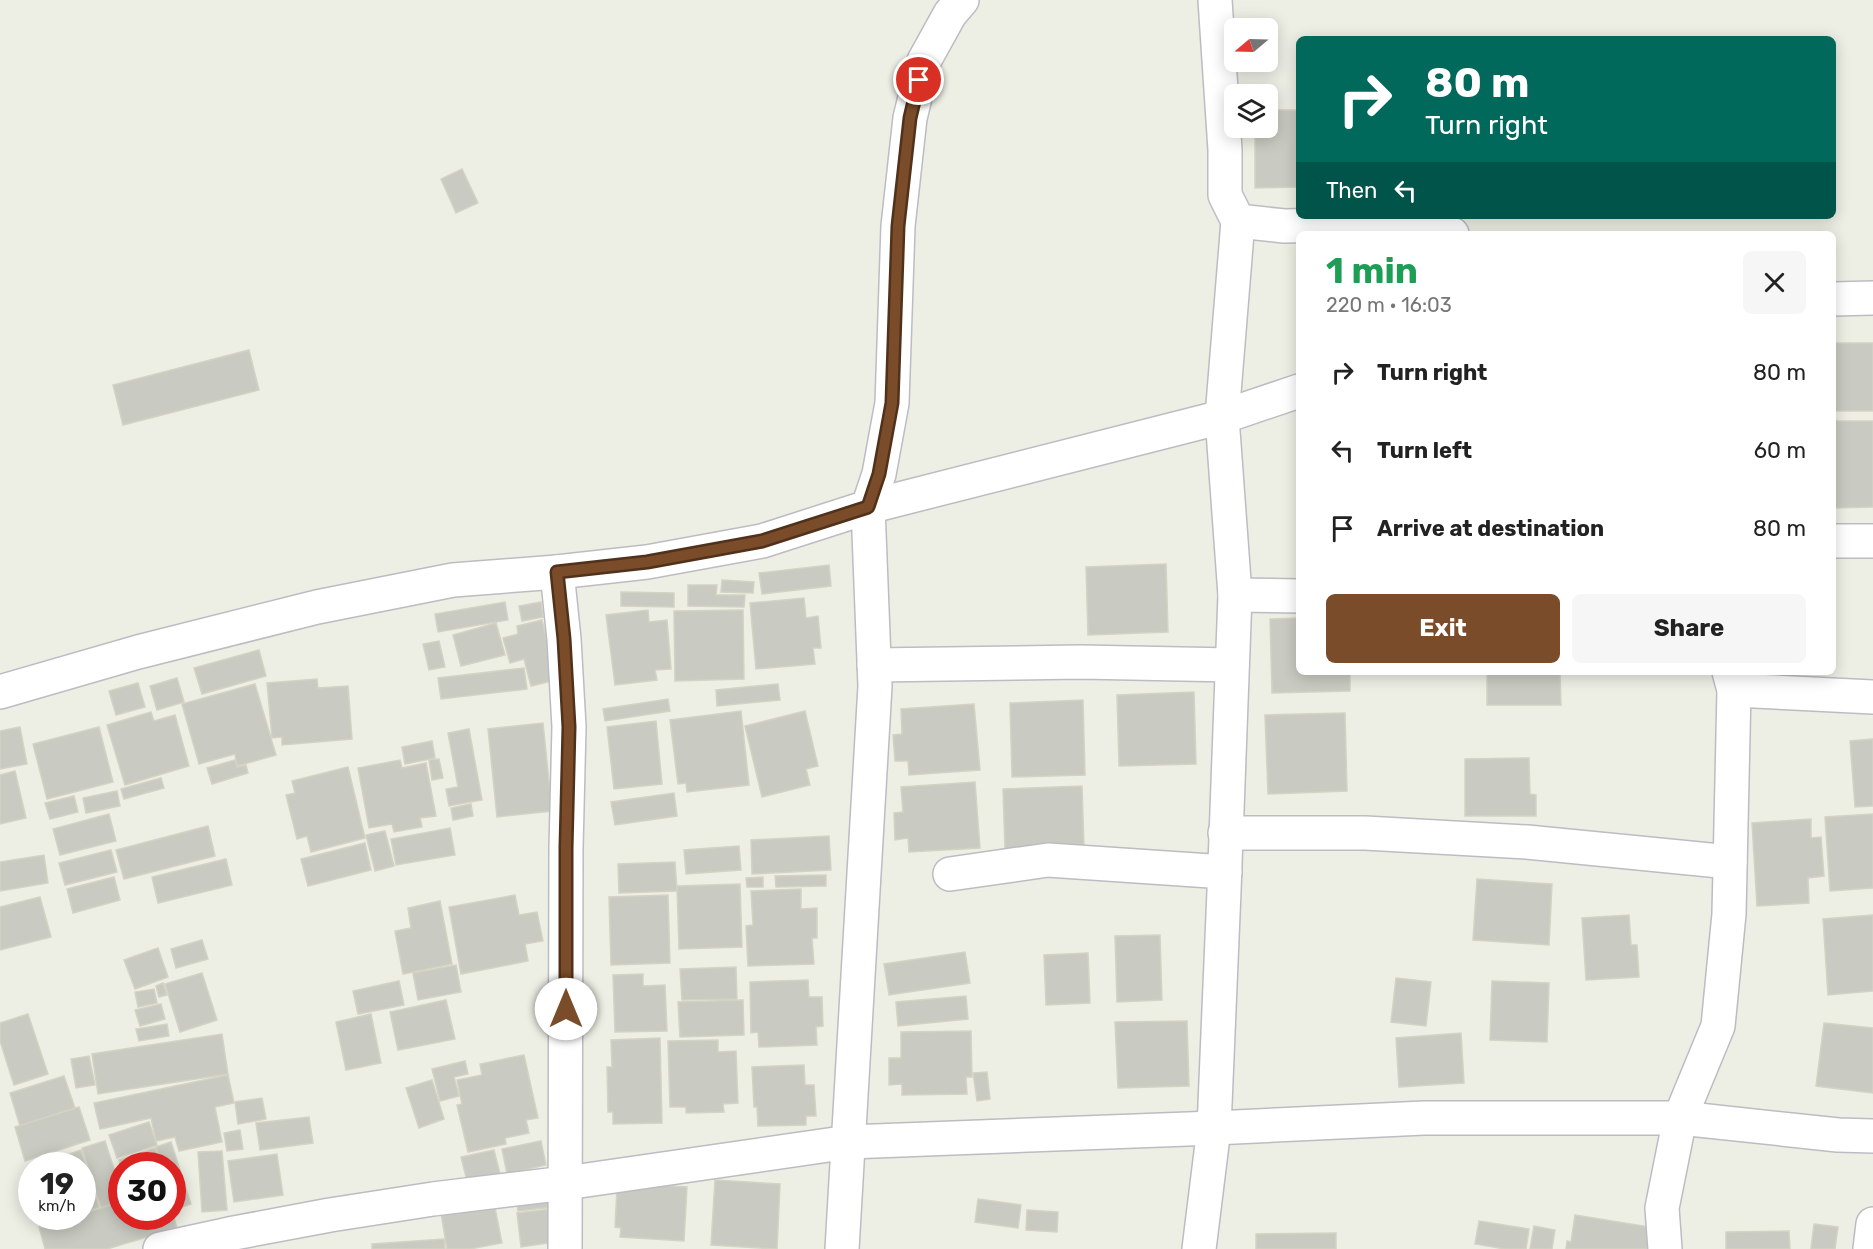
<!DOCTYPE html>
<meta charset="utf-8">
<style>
:root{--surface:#fff;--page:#f6f6f6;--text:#222;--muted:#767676;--accent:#7b4c29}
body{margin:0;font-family:Rubik,sans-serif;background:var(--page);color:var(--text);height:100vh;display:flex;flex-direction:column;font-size:22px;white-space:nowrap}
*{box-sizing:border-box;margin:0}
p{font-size:20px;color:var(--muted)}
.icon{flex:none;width:33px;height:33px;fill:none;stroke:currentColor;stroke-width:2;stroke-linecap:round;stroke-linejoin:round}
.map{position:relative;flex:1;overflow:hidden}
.sheet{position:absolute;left:1296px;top:231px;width:540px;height:444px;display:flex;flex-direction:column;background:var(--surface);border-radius:9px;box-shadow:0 3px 15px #0003}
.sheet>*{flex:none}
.guide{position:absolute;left:1296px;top:36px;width:540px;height:183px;border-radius:9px;box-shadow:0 3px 15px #0003;background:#00695c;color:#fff;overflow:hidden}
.needle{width:39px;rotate:251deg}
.fabs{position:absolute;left:1224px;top:18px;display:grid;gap:12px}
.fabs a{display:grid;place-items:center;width:54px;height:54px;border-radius:9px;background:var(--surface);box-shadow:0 3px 15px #0003;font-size:30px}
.speed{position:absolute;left:18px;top:1152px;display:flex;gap:12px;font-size:30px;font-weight:700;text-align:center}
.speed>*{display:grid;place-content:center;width:78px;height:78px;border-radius:50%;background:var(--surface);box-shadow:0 3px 15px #0003;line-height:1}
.speed small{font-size:15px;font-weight:400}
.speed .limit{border:9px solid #d22;background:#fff;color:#111}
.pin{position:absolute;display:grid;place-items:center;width:51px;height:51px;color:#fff;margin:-26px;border:3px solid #fff;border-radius:50%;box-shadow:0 2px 6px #0007}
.me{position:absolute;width:66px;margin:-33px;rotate:0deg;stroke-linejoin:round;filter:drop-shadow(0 0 4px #0008)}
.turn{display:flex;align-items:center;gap:21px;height:126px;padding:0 30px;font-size:27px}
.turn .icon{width:78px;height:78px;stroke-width:2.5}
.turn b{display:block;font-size:42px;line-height:51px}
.then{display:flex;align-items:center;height:57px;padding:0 30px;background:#0003;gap:12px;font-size:22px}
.round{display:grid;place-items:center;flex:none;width:63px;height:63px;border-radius:9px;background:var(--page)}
.head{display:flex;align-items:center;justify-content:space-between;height:102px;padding:0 30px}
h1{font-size:36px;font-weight:700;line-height:45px;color:#1e9e55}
.primary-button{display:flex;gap:12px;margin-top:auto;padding:12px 30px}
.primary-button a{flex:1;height:69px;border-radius:9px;background:var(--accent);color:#fff;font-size:24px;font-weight:700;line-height:69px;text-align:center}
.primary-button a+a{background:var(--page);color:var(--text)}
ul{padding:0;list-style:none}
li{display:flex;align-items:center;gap:18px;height:78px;padding:0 30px}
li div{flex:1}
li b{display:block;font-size:22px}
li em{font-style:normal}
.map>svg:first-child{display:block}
.building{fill:#c9cac1;stroke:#d3d3c3;stroke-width:1.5}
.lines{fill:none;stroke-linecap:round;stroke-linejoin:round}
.minor-casing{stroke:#bcbcc3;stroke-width:36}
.minor{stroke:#fff;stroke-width:33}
.route-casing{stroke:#50311b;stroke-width:15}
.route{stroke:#7b4c29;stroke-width:10}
</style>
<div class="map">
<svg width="1873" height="1249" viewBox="0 0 1873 1249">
<rect width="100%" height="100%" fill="#edefe5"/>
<!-- building -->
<g class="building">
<polygon points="1268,110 1299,110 1299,187 1255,188 1255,128 1268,128"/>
<polygon points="462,169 478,203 456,213 441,179"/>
<rect x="1833" y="343" width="40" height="68"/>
<polygon points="249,350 259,390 123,425 113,385"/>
<polygon points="1833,416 1835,417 1836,421 1873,421 1873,507 1833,508"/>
<polygon points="1166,564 1168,632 1088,635 1086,567"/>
<polygon points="829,565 831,586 762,594 759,573"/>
<polygon points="722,580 754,582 753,593 721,592"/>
<polygon points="688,585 717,585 716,595 745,595 744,607 688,606"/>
<polygon points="621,592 674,593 674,607 621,606"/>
<polygon points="804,598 806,618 818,616 821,648 813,648 815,664 756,669 750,603"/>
<polygon points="505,602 508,620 438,632 435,614"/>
<polygon points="541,602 543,617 522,621 519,606"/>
<polygon points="648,610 649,622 667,620 671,669 655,670 657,680 615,685 606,615"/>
<polygon points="743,610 744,679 675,681 674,611"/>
<polygon points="1299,618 1299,672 1350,672 1350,691 1272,693 1270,619"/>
<polygon points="542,620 556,680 531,686 524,659 510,663 503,638 518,634 517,626"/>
<polygon points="496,623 505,655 461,666 453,635"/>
<polygon points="439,641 445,667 429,670 423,644"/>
<polygon points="259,650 266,676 202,694 194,668"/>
<polygon points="524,668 527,689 441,699 438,678"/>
<polygon points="1487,672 1560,672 1561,705 1487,705"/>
<polygon points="177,678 184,702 157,710 150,686"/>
<polygon points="317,679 318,688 348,686 352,739 282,745 282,737 272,738 267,683"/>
<polygon points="138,683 145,707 116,715 109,691"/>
<polygon points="255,684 276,755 237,766 235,754 199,764 182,704"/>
<polygon points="778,684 780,700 717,706 716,690"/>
<polygon points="1194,692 1196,764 1119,766 1117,695"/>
<polygon points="668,699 670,711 605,721 603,709"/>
<polygon points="1083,700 1085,775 1012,777 1010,703"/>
<polygon points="974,704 980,770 909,775 908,761 895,761 893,735 902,734 901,709"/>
<polygon points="741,711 749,785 687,792 686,783 678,784 670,720"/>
<polygon points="805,711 818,766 806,769 810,785 762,797 745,726"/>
<polygon points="151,712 154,721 175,715 189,766 125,785 107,725"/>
<polygon points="1345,713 1347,791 1268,794 1265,715"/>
<polygon points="656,721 662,784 614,789 607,727"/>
<polygon points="543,723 552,811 497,817 488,729"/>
<polygon points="20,727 27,764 0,769 0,731"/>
<polygon points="99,727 113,782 47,799 33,744"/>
<polygon points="469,729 482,800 449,806 446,789 458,787 448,733"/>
<polygon points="1873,739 1873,806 1855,807 1850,741"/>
<polygon points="432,741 435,758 405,764 402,747"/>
<polygon points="1529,758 1530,794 1536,795 1536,816 1465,816 1465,759"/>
<polygon points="439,759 443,778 432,780 429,760"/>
<polygon points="235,760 237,767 246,765 248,773 212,784 207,768"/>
<polygon points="400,760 402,768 426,763 436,816 420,818 422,827 394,832 392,824 369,828 358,768"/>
<polygon points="348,767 365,838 311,852 307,836 297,839 286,795 295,793 292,781"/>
<polygon points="15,771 26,818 0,824 0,775"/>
<polygon points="161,778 164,788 124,799 121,789"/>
<polygon points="975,782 980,848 909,852 908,838 895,840 894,813 903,812 901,787"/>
<polygon points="1082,786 1084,847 1005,850 1003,789"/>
<polygon points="117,791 120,806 86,813 83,798"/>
<polygon points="674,793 677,816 615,825 611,802"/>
<polygon points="74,796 78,812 50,819 45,803"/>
<polygon points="471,804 473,816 453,820 451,808"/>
<polygon points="109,814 116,841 60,855 53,829"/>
<polygon points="1873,814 1873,888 1830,891 1825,817"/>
<polygon points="1811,819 1811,838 1821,837 1824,876 1808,878 1809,903 1757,906 1752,823"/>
<polygon points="208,826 215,856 124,879 116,850"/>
<polygon points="450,828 455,855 396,865 391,839"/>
<polygon points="385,831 394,866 375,871 366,835"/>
<polygon points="829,836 831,870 752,874 751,840"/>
<polygon points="365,843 371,870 308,886 301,859"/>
<polygon points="739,846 741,870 686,874 684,850"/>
<polygon points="111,850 117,872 65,885 59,863"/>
<polygon points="44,855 48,883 0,891 0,862"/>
<polygon points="226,859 232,885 158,903 152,877"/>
<polygon points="675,862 677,891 619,893 618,864"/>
<polygon points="826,875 826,886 776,887 775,876"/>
<polygon points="114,877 120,900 73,913 67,889"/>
<polygon points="763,877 763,887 747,887 746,878"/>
<polygon points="1477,879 1552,884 1549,945 1473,940"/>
<polygon points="740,884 742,947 679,949 677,886"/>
<polygon points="801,889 801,909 817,908 817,938 812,938 814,964 748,966 746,926 753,925 751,891"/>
<polygon points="515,895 519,915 537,912 543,941 525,944 528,961 461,974 449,907"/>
<polygon points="668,895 670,963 611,965 609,897"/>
<polygon points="40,897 51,937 0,950 0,907"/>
<polygon points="440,901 452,964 403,974 395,931 411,928 408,908"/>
<polygon points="1629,915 1631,945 1637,945 1639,977 1586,980 1582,918"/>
<polygon points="1873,915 1873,991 1828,995 1823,919"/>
<polygon points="1160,935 1162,1000 1117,1002 1115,936"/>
<polygon points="202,940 208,959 176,968 171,949"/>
<polygon points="158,948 168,977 135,989 124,960"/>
<polygon points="965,952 970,983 889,995 884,964"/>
<polygon points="1088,953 1090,1003 1046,1005 1044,955"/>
<polygon points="456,965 461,992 418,1000 413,973"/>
<polygon points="736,967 737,999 682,1000 680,969"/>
<polygon points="202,973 217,1020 180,1032 165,984"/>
<polygon points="643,974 643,986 665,985 667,1031 615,1032 613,975"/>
<polygon points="1396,978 1431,982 1426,1026 1391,1022"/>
<polygon points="808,980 809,997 822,997 823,1026 816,1027 817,1045 759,1047 758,1032 751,1033 750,982"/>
<polygon points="399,981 404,1005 358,1014 353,991"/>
<polygon points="1492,981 1549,983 1547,1042 1490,1040"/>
<polygon points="163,983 167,995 159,997 156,986"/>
<polygon points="154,989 157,1003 138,1007 135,992"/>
<polygon points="966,996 968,1019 898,1026 896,1002"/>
<polygon points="446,1000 455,1039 398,1050 390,1012"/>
<polygon points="743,1000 744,1035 680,1037 678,1002"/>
<polygon points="161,1004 165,1019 140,1026 135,1010"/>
<polygon points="28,1014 48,1074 14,1085 0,1041 0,1023"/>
<polygon points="371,1014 381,1063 346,1070 336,1022"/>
<polygon points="1187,1021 1189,1086 1118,1088 1115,1022"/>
<polygon points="1824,1023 1873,1028 1873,1093 1816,1086"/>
<polygon points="167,1024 169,1036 139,1041 136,1029"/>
<polygon points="971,1031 972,1077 966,1077 967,1094 902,1095 902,1084 889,1085 889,1058 901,1058 901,1032"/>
<polygon points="1461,1033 1464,1083 1399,1087 1396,1038"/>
<polygon points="222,1034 228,1074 98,1094 92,1054"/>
<polygon points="660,1038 662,1123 613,1124 613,1112 608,1112 607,1067 612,1067 611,1040"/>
<polygon points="718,1040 718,1052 736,1051 738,1103 723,1104 724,1112 686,1113 686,1107 670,1107 668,1041"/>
<polygon points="524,1055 538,1118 526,1120 529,1133 505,1138 506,1144 468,1152 457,1105 462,1104 457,1080 482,1075 480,1064"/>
<polygon points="89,1056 95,1085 76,1088 71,1059"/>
<polygon points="465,1061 468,1074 454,1077 459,1096 440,1101 432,1069"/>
<polygon points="804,1065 805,1085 814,1085 816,1116 806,1116 806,1125 758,1126 757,1107 754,1107 752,1067"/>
<polygon points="987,1072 990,1099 977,1101 973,1073"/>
<polygon points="228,1075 234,1103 215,1107 222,1142 179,1151 175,1137 156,1141 151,1118 100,1129 94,1103"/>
<polygon points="64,1076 75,1108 20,1126 10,1093"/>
<polygon points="432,1080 444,1119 419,1128 406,1088"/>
<polygon points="262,1098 266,1119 238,1124 235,1102"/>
<polygon points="79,1107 90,1140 25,1161 15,1127"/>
<polygon points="309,1117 313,1143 260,1150 256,1123"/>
<polygon points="149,1122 157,1145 117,1158 109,1135"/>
<polygon points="240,1130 243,1149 227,1151 224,1133"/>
<polygon points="105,1141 122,1193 122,1201 101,1207 82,1148"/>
<polygon points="541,1141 546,1165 507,1174 502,1149"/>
<polygon points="171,1142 191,1204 176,1209 172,1197 172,1166 162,1166 156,1147"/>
<polygon points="155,1148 161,1166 122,1166 122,1169 119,1160"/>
<polygon points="81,1150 99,1207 82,1213 82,1166 35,1166"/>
<polygon points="494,1150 500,1174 467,1181 461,1157"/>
<polygon points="222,1151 227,1210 202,1212 198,1152"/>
<polygon points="277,1154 283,1195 234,1202 228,1161"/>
<polygon points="715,1180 780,1184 777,1249 711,1245"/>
<polygon points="623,1183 687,1187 684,1241 620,1237 621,1228 615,1227 617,1189"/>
<polygon points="551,1194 553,1207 518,1211 516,1198"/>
<polygon points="978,1199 1021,1205 1018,1228 975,1222"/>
<polygon points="122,1202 122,1216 172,1216 172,1212 177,1228 107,1249 45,1249 39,1227 74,1216 82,1216 82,1214"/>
<polygon points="494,1203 502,1243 470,1249 447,1249 441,1213"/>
<polygon points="551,1209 555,1242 521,1247 517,1213"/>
<polygon points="1027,1210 1058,1212 1057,1232 1026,1230"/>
<polygon points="1575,1215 1656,1228 1653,1249 1566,1249 1567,1241 1571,1242"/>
<polygon points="50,1216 71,1216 52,1223"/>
<polygon points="1479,1221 1529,1229 1526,1249 1505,1249 1475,1244"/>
<polygon points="1814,1224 1838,1227 1835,1249 1811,1249"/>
<polygon points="1534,1226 1555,1230 1552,1249 1530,1249"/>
<polygon points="1789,1231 1790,1249 1726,1249 1726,1232"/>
<polygon points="1336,1233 1336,1249 1256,1249 1256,1234"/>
<polygon points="444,1239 445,1249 372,1249 372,1244"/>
</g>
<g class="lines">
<defs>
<g id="minor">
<polyline points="1215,0 1225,150 1225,195 1238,221 1284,226 1331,225 1411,226 1452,234"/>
<polyline points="1833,299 1873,298"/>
<polyline points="1833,541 1873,541"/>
<polyline points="1235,595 1299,596"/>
<polyline points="874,665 1081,662 1232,665"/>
<polyline points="1734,690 1873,697"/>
<polyline points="0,692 138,652 317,607 453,580 557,572"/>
<polyline points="1225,833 1365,833 1527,842 1730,862"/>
<polyline points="950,874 1048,860 1225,872"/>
<polyline points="160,1249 229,1234 330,1215 433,1199 566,1183 849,1142 1214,1128 1424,1118 1680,1118 1838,1135 1873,1136"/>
<polyline points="565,1249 566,848 569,727 564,639 557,572 647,562 762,541 868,507 879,474 892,403 898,226 910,118 924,61 950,14 962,0"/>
<polyline points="842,1249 875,686 868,507 1222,417 1299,391"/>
<polyline points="1199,1249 1214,1128 1224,891 1235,595 1222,417 1238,221"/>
<polyline points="1665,1249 1662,1208 1680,1118 1718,1026 1729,914 1734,690 1729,672"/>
<polyline points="1870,1249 1873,1224"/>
</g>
</defs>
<!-- minor casing -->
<use href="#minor" class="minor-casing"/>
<!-- minor -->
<use href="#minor" class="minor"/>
</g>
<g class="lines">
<defs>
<polyline id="route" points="566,1009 566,848 569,727 564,639 557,572 647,562 762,541 868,507 879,474 892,403 898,226 910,118 919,80"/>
</defs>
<!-- route casing -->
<use href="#route" class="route-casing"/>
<!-- route -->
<use href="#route" class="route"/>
</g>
</svg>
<div class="fabs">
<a><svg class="needle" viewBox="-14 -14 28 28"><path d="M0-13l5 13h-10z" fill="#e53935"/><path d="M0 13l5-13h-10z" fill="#767676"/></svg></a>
<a><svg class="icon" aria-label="layers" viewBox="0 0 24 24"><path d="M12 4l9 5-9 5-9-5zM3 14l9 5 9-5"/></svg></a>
</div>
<div class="speed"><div>19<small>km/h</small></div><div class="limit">30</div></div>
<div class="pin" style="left:919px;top:80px;background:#d93025"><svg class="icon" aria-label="arrive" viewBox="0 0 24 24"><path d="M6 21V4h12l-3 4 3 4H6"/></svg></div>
<svg class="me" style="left:566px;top:1009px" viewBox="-20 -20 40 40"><circle r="19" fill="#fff"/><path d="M0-13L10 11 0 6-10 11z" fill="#7b4c29"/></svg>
<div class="guide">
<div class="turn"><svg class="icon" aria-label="right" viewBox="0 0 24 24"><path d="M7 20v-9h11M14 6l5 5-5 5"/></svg><div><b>80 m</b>Turn right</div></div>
<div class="then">Then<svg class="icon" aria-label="left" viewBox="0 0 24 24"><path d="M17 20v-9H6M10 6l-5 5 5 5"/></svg></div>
</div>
<section class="sheet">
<div class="head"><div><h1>1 min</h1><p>220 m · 16:03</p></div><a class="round"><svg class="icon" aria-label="close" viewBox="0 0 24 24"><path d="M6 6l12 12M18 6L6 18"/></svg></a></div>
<ul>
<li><svg class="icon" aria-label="right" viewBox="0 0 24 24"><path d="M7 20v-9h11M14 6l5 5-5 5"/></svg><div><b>Turn right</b></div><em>80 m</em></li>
<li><svg class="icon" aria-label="left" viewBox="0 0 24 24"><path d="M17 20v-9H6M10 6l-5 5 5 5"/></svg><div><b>Turn left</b></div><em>60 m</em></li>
<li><svg class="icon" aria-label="arrive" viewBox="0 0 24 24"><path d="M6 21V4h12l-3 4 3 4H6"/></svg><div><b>Arrive at destination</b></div><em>80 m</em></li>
</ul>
<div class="primary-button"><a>Exit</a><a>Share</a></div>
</section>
</div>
